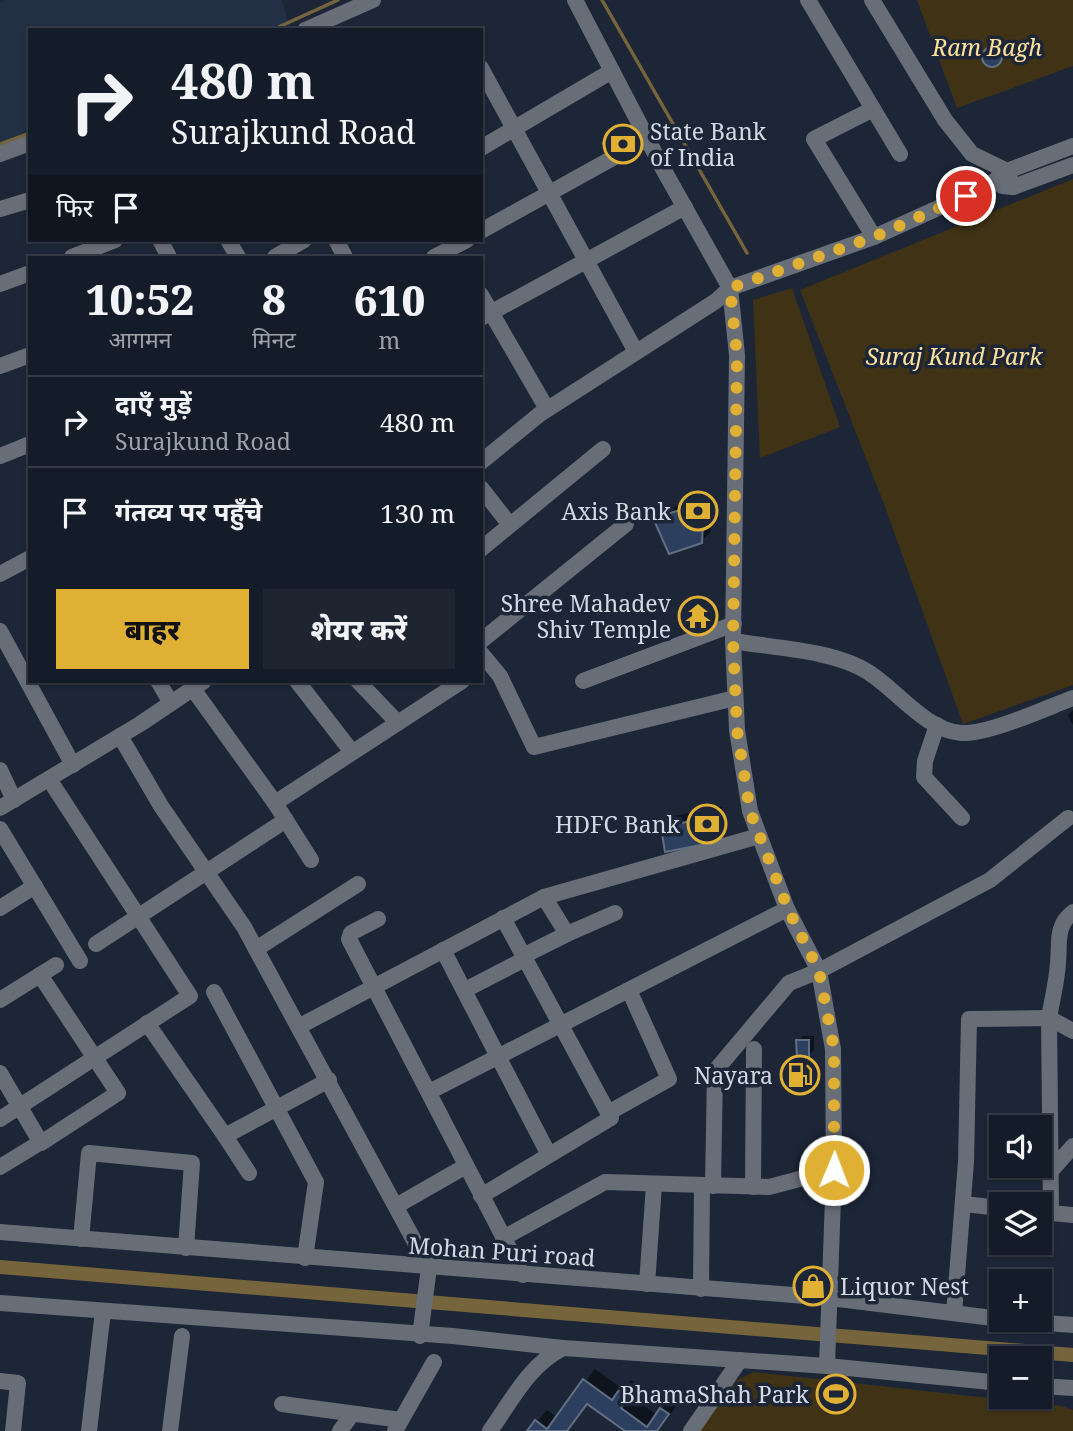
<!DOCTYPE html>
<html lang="hi">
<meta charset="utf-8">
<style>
:root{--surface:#151c29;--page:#1e2531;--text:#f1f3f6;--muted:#9da1a8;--line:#343a46;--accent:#dfb034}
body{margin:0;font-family:"Noto Serif","Noto Sans Devanagari",serif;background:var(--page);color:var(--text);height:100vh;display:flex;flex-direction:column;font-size:26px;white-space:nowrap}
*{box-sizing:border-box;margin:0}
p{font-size:23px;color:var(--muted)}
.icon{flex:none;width:38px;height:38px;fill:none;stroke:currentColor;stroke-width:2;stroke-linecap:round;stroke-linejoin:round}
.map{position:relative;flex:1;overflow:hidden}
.panel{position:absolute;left:28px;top:256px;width:455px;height:427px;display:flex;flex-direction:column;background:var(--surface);border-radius:0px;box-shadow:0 2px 5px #0004,0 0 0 2px var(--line)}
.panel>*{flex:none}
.banner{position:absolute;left:28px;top:28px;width:455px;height:214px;border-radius:0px;box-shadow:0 2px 5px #0004,0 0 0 2px var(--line);background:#151c29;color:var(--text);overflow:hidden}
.controls{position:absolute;left:989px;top:1115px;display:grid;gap:14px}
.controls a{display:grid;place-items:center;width:63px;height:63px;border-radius:0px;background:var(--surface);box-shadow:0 2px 5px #0004,0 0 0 2px var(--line);font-size:35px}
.pin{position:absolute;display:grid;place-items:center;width:60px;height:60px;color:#fff;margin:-30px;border:4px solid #fff;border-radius:50%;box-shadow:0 2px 7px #0007}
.me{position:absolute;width:77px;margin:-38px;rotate:1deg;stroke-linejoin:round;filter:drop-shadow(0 0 5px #0008)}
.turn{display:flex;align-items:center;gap:24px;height:147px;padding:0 28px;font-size:32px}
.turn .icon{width:91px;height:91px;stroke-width:2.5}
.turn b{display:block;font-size:49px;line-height:60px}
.then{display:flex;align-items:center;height:66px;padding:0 28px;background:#0003;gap:14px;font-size:26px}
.eta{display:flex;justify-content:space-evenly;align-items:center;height:119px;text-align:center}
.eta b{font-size:42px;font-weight:800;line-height:49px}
.primary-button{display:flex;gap:14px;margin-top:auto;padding:14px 28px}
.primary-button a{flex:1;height:80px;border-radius:0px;background:var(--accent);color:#111;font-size:28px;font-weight:800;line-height:80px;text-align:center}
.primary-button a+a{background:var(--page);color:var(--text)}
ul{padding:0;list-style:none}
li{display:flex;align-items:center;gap:21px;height:91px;padding:0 28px;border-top:2px solid var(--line)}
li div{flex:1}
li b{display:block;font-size:26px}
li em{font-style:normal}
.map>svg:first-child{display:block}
.built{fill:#222f45}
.green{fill:#403315}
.shadow{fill:#0007}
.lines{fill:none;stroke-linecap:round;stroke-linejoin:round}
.stream{stroke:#75643c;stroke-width:3.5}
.canal{stroke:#75643c;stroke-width:14}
.building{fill:#2c3f5f;stroke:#626e82;stroke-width:2}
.minor{stroke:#686e77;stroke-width:16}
.route{stroke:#dfb034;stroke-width:12;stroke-dasharray:0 21.6}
.labels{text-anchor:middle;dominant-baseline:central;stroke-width:7;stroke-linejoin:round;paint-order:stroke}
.park-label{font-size:23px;font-style:italic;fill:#ffe19e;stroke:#1c2637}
.poi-label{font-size:23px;fill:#d3dae6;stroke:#1c2637;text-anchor:end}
.street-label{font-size:23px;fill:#d3dae6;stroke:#1c2637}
</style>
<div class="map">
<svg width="1073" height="1431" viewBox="0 0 1073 1431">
<rect width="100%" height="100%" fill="#1c2637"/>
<!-- built -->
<polygon class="built" points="6,0 282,0 288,22 269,30 30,30 30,130 0,143 0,2"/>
<!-- green -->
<g class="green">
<polygon points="917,0 1073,0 1073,66 957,108"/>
<polygon points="1073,179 1073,685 963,724 884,504 800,290"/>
<polygon points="792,288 840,427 760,458 753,300"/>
<polygon points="754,1372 1061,1406 1073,1410 1073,1431 700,1431 735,1381"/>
</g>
<!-- shadow -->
<g class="shadow">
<circle cx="994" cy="55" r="9"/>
<polygon points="627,128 632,137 626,142 605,143"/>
<polygon points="711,496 710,533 701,541 655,519 663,510"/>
<polygon points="1073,710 1073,725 1068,715"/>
<polygon points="722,807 727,829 715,840 662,828 674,816"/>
<polygon points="803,1036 814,1036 814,1050 809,1055 798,1041"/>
<polygon points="800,1062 812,1062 813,1075 807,1080 794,1067"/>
<polygon points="595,1369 623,1389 631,1380 639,1385 631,1396 657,1415 673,1397 679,1402 659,1431 628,1431 589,1403 568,1431 529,1431 547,1410 557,1417"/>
</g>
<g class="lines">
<!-- stream -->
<g class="stream">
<polyline points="602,0 747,253"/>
<polyline points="272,30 338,0"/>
<polyline points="0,144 30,133"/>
</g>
<!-- canal -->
<polyline class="canal" points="0,1267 1073,1355"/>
</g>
<!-- building -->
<g class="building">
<circle cx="992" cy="57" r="10"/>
<polygon points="621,132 628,144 609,154 603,143"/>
<polygon points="704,503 702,543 669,554 653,518"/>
<polygon points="711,817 716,842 665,852 661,827"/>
<polygon points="796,1040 809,1040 809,1057 797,1057"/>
<polygon points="808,1066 808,1082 793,1083 793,1067"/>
<polygon points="583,1379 612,1400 619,1390 629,1397 621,1408 647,1427 660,1408 669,1414 657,1431 625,1431 587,1404 567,1431 527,1431 535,1420 547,1429"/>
</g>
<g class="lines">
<!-- minor -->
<g class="minor">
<polyline points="575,0 662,167 730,288 737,355 733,641 737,730 750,811 787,909 819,971 833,1049 834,1170 827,1366"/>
<polyline points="808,0 900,154"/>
<polyline points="872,0 945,120 972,154 1007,171 1013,187"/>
<polyline points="305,30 373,0"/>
<polyline points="481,68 636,352"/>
<polyline points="873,109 814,139 874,237"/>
<polyline points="481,148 612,71"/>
<polyline points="0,154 30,143"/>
<polyline points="1002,186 1013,187 1073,165"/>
<polyline points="0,209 30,200"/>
<polyline points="481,231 647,139"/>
<polyline points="160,240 169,257"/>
<polyline points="228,240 238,257"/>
<polyline points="336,240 345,257"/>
<polyline points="72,257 115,240"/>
<polyline points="275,257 304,240"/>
<polyline points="434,257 467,240"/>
<polyline points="0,284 30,273"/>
<polyline points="481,295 547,409"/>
<polyline points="481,318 685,207"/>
<polyline points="0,366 30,355"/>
<polyline points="0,456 30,444"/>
<polyline points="481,462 540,414 716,301 730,288 874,237 989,185 1007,171 1073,146"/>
<polyline points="481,488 510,525"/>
<polyline points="481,549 603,449"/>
<polyline points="0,574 30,558"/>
<polyline points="0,631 73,765"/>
<polyline points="481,641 626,524"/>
<path d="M733 641C773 648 834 650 868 672 897 690 925 730 961 733 988 735 1046 708 1073 698"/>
<polyline points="481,653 500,676 534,747 735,698"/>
<polyline points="158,681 171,703"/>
<polyline points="297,681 352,752"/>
<polyline points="358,681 398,723"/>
<polyline points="583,681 734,624"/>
<polyline points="193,689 275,803 311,860"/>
<polyline points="937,725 925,761 924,777 962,818"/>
<polyline points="120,736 161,806 244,927 429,1268 420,1336"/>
<polyline points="0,770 14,800"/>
<polyline points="275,803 462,681"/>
<polyline points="0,808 140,724 204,681"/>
<polyline points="0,829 80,961"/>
<polyline points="0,908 35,886"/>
<path d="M1073 912C1055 926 1060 943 1058 963 1057 981 1052 1000 1049 1018L1073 1031"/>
<polyline points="378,919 351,933 349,939 523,1275"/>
<polyline points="567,934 615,913"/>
<polyline points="96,944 286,820"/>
<polyline points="256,949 358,884"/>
<polyline points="443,950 549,1155"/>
<polyline points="523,956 567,934 544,897"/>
<polyline points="465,990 525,959"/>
<polyline points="214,992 316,1182 305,1258"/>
<polyline points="0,1000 56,965"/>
<polyline points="147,1023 225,1136 329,1080"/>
<polyline points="300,1026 544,897 759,836"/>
<polyline points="0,1073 41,1143 118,1093 40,975"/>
<polyline points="429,1092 787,909"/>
<polyline points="608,1113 669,1079 629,990"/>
<polyline points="0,1119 190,996 49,779"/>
<polyline points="225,1136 249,1173"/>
<polyline points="0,1167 41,1142"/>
<polyline points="1051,1171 1073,1146"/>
<polyline points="713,1186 715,1071 789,983 819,971 990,880 1068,818"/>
<polyline points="753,1187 754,1049"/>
<polyline points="481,1196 611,1118 503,918"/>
<polyline points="963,1204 1001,1208"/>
<polyline points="396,1206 466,1166"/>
<polyline points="1040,1212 1073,1215"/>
<polyline points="0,1232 830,1298 1001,1319"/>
<polyline points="503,1238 605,1182 769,1187 834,1170"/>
<polyline points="81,1239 89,1153 192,1163 186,1248"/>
<polyline points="647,1284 654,1185"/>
<polyline points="701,1289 702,1186"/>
<polyline points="0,1303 453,1336 563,1348"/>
<polyline points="954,1313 966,1162 969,1019 1049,1018 1051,1213"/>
<polyline points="1006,1320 1073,1325"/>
<polyline points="0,1381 18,1383 13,1431"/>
<polyline points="1040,1386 1073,1388"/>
<polyline points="282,1404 401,1420"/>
<polyline points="89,1431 103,1311"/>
<polyline points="170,1431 182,1336"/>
<polyline points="340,1431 352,1414"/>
<polyline points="395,1431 434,1362"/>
<path d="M490 1431C512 1400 529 1365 563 1348L827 1366 1001 1383"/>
<polyline points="691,1431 740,1360"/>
</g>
</g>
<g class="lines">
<!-- route -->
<polyline class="route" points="834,1170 834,1049 819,971 788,909 750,811 737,730 733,641 737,355 730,288 874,237 966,196"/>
</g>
<!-- icons -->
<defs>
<symbol id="bank-ring" viewBox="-11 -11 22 22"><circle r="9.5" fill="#1c2637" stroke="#dfb034" stroke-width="1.5"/><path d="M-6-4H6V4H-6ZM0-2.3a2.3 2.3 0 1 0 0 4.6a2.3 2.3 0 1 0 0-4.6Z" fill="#dfb034"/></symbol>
<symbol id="temple-ring" viewBox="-11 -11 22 22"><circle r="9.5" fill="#1c2637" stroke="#dfb034" stroke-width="1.5"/><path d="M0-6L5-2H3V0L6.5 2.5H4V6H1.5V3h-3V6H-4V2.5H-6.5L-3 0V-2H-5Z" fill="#dfb034"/></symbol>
<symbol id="fuel-ring" viewBox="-11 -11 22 22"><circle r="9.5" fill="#1c2637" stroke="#dfb034" stroke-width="1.5"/><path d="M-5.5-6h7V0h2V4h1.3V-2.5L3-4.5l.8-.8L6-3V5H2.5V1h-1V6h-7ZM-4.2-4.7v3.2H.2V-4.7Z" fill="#dfb034"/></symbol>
<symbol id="shop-ring" viewBox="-11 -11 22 22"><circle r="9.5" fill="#1c2637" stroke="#dfb034" stroke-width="1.5"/><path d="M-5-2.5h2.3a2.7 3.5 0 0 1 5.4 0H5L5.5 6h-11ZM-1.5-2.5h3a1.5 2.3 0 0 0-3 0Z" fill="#dfb034"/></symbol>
<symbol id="stadium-ring" viewBox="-11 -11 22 22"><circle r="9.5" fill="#1c2637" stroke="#dfb034" stroke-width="1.5"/><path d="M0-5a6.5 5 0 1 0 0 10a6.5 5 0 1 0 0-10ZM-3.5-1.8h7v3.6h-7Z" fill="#dfb034"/></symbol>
</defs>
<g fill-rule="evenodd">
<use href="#bank-ring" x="601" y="122" width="44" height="44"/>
<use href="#bank-ring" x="676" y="489" width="44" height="44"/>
<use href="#temple-ring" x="676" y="594" width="44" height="44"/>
<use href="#bank-ring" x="685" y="802" width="44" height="44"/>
<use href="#fuel-ring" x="778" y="1053" width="44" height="44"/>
<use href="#shop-ring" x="791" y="1264" width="44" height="44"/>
<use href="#stadium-ring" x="814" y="1372" width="44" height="44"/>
</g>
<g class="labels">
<!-- park labels -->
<g class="park-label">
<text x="987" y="47">Ram Bagh</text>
<text x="954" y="356">Suraj Kund Park</text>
</g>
<!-- poi labels -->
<g class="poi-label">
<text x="650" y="131" text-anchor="start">State Bank<tspan x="650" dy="26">of India</tspan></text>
<text x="671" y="511">Axis Bank</text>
<text x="671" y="603">Shree Mahadev<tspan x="671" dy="26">Shiv Temple</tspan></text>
<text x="680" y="824">HDFC Bank</text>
<text x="773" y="1075">Nayara</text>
<text x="840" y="1286" text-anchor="start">Liquor Nest</text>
<text x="809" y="1394">BhamaShah Park</text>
</g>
<!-- street labels -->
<g class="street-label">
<text transform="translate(502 1251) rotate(4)">Mohan Puri road</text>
</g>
</g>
</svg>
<div class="controls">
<a><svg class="icon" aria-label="sound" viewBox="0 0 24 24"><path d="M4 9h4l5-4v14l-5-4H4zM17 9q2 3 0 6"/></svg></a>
<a><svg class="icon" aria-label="layers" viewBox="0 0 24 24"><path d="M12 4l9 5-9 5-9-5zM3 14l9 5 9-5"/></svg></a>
<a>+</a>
<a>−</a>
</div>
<div class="pin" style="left:966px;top:196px;background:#d93025"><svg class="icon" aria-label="arrive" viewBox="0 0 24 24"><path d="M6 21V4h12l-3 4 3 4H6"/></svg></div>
<svg class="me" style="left:834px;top:1170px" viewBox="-20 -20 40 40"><circle r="17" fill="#dfb034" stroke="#fff" stroke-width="3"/><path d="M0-11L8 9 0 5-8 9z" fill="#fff"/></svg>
<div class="banner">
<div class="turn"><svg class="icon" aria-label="right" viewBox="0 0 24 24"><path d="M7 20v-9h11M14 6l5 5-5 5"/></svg><div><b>480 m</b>Surajkund Road</div></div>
<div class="then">फिर<svg class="icon" aria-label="arrive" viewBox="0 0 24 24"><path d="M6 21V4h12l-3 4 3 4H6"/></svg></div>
</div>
<section class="panel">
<div class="eta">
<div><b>10:52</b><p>आगमन</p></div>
<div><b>8</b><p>मिनट</p></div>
<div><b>610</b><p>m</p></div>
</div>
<ul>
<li><svg class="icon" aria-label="right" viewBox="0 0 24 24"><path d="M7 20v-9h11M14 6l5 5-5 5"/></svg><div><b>दाएँ मुड़ें</b><p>Surajkund Road</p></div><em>480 m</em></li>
<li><svg class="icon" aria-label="arrive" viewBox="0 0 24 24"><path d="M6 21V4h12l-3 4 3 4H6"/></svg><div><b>गंतव्य पर पहुँचे</b></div><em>130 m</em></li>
</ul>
<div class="primary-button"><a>बाहर</a><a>शेयर करें</a></div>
</section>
</div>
